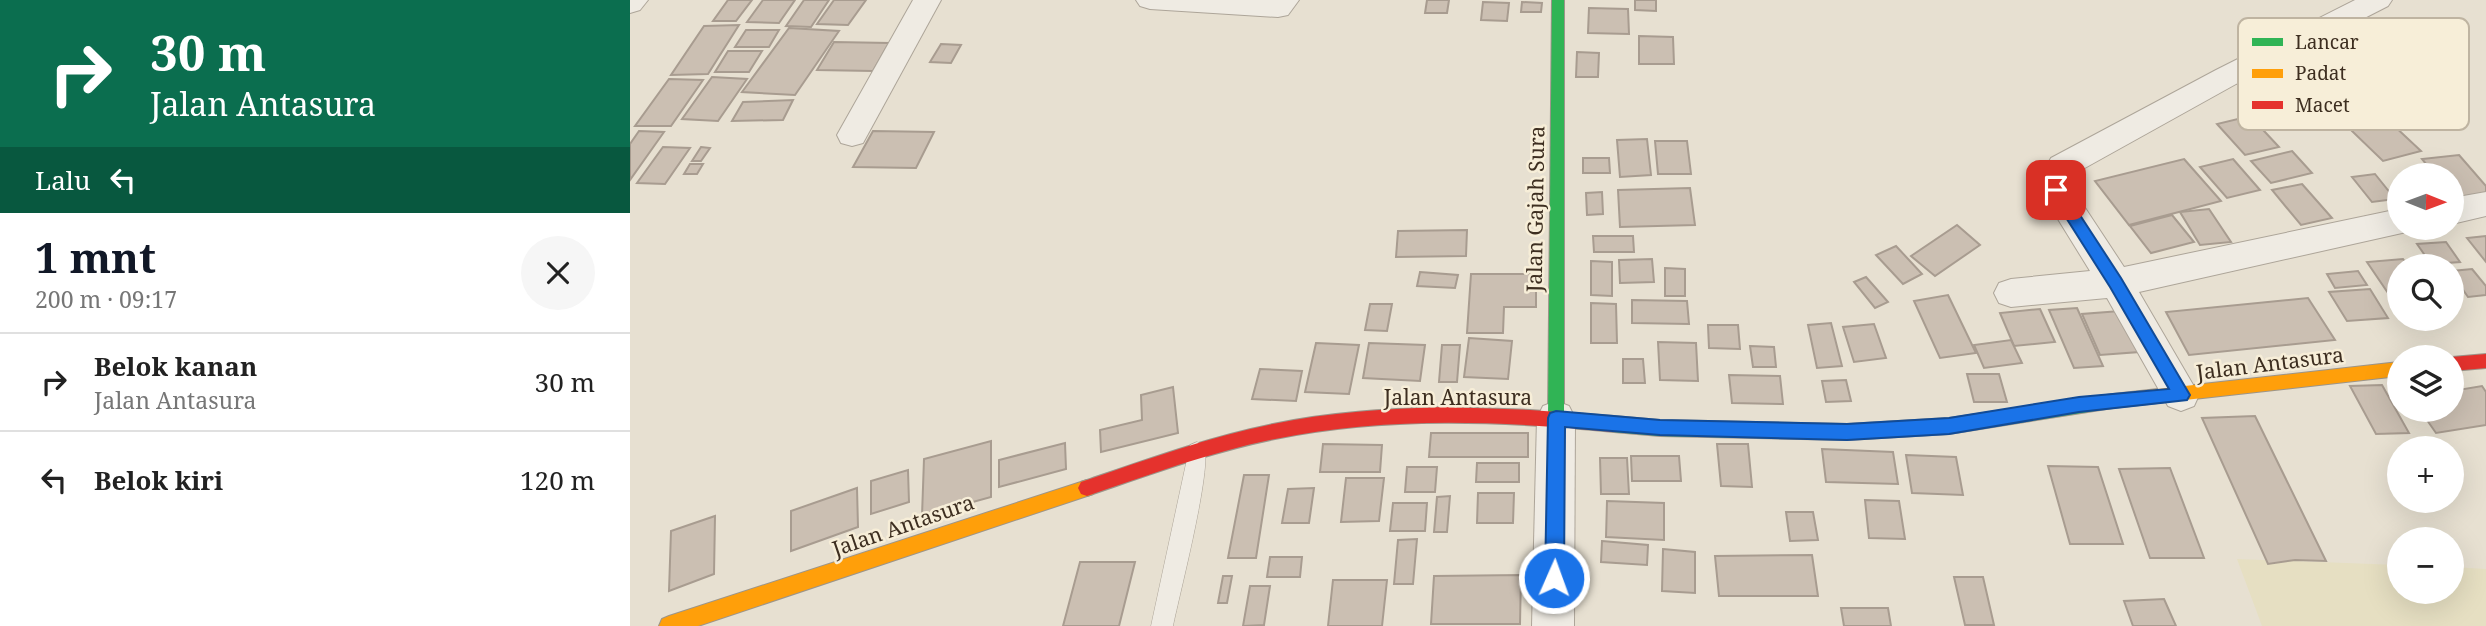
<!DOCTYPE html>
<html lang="id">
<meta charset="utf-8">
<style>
:root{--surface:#fff;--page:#f6f6f6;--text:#222;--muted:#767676;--line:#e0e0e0;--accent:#111827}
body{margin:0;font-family:"Noto Serif",serif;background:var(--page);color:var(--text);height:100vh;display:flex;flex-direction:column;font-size:26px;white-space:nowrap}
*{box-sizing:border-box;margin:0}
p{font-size:23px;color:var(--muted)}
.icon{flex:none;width:38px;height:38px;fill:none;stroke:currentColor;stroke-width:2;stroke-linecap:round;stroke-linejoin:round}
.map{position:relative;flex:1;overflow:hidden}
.sheet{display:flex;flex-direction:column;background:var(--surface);width:630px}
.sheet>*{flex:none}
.top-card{background:#0b6e4f;color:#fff;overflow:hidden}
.needle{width:46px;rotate:91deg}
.controls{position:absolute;left:1757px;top:163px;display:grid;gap:14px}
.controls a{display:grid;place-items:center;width:77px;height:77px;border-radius:50%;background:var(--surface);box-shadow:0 7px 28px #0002;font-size:35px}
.pin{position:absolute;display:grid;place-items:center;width:60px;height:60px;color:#fff;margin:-30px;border-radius:14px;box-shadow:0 4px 10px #0006}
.me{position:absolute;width:77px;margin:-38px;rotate:2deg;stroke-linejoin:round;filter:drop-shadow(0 0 5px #0008)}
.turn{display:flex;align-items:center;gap:24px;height:147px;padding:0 35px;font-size:32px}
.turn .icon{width:91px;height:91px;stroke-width:2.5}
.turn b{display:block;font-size:49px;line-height:60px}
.then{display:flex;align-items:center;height:66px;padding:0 35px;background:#0003;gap:14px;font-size:26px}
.round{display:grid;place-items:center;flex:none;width:74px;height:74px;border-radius:37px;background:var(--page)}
.overview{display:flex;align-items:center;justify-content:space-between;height:119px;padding:0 35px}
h1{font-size:42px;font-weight:700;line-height:52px;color:var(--accent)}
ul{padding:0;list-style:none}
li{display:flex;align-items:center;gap:21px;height:98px;padding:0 35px;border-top:2px solid var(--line)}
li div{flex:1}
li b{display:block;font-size:26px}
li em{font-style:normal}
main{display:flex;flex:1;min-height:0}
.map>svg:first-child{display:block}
.farmland{fill:#e6dfc2}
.building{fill:#cbbfb2;stroke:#a89c90;stroke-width:2}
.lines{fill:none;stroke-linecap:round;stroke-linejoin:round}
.lane-casing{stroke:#ada599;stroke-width:1}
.street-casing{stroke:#ada599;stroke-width:2}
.fast-casing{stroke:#9c958a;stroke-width:2}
.slow-casing{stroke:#9c958a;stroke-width:2}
.jam-casing{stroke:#9c958a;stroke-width:2}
.lane{fill:#efebe3;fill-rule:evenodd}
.street{fill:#efebe3;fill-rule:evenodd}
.fast{fill:#30b455;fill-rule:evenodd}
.slow{fill:#ff9f0a;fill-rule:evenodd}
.jam{fill:#e5322d;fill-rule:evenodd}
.route{fill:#1a73e8;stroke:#114b97;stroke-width:2}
.labels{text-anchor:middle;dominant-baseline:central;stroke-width:5;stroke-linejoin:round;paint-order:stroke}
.street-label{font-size:21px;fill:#3d2e20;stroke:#f7eed8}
.key{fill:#f7eed8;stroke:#bfb4a1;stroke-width:2}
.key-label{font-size:19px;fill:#3d2e20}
</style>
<main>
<section class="sheet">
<div class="top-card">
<div class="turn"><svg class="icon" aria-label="right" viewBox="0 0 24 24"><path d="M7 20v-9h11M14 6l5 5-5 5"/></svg><div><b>30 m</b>Jalan Antasura</div></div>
<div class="then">Lalu<svg class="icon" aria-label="left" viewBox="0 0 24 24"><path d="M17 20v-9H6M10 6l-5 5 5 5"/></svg></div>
</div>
<div class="overview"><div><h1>1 mnt</h1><p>200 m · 09:17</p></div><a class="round"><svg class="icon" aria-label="close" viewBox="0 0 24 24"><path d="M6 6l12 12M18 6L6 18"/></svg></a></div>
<ul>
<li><svg class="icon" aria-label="right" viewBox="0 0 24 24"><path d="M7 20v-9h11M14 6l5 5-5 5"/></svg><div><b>Belok kanan</b><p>Jalan Antasura</p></div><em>30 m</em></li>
<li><svg class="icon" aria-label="left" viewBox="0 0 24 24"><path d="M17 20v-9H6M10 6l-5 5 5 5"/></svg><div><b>Belok kiri</b></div><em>120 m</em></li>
</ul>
</section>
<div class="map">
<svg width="1856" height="626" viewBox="0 0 1856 626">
<rect width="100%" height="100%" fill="#e7e0d1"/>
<!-- farmland -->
<polygon class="farmland" points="1607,559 1769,565 1769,592 1822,592 1822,567 1856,569 1856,626 1632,626"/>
<!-- building -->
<g class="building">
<polygon points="98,0 122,0 106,21 83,21"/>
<polygon points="133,0 165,0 149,23 117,22"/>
<polygon points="174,0 199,0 181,27 156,26"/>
<polygon points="204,0 236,0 218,25 187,24"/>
<polygon points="797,0 819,0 817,13 795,13"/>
<polygon points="1005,0 1026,0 1026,11 1005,10"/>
<polygon points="853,2 879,3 877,21 851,20"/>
<polygon points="892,2 912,3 911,12 891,12"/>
<polygon points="959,8 998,9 999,34 958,33"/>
<polygon points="109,25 78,74 41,75 74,26"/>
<polygon points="159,28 209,31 165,95 112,92"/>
<polygon points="116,30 149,30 139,47 105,47"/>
<polygon points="1009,36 1043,37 1044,64 1009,64"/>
<polygon points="204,42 259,43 243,71 187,70"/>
<polygon points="311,44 331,45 321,63 300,62"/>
<polygon points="98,51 132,51 119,72 85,72"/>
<polygon points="947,52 969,53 968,77 946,77"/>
<polygon points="82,77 117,79 88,121 52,119"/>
<polygon points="39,79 73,80 41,126 5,126"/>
<polygon points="1730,94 1791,151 1753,161 1693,103"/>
<polygon points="163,100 153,120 102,121 113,102"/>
<polygon points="1620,116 1649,147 1615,155 1587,124"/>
<polygon points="9,131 34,132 0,180 0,144"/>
<polygon points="243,131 304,132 286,168 223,167"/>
<polygon points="1017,139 1021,175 990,177 987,140"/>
<polygon points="1025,141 1057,141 1061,174 1028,174"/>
<polygon points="33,147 60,148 35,184 7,183"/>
<polygon points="71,147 80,148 71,161 62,161"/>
<polygon points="1662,151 1682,173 1641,183 1621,161"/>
<polygon points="1829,155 1856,186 1856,200 1829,203 1822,195 1822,175 1805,175 1792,159"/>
<polygon points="953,158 979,158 980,173 953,173"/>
<polygon points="1554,159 1591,201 1499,225 1465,181"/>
<polygon points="1603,159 1630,190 1597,198 1570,167"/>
<polygon points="60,164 73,164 67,174 54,174"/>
<polygon points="1745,174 1765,199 1742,202 1722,177"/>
<polygon points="1672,184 1702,218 1671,225 1642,190"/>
<polygon points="1060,188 1065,225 990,227 988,190"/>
<polygon points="972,192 973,214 957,215 956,193"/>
<polygon points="1579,209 1601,242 1570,245 1550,212"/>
<polygon points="1542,215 1564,242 1521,253 1500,226"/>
<polygon points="1327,225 1350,245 1305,276 1281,256"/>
<polygon points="837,230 836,256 766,257 768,231"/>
<polygon points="963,236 1003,236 1004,252 964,252"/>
<polygon points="1856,236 1856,262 1837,238"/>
<polygon points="1816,242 1830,262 1801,264 1787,244"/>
<polygon points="1266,246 1292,274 1273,284 1246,255"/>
<polygon points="1022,259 1024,282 990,283 989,260"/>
<polygon points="1773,259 1778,266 1769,266 1769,295 1760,296 1737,262"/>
<polygon points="961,261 982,262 982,296 961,295"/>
<polygon points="1035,268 1055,269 1055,296 1035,296"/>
<polygon points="1842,269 1856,286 1856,295 1838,297 1822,274 1822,271"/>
<polygon points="1728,271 1737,285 1705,288 1697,274"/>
<polygon points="790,272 828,275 825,288 787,286"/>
<polygon points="841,274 906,274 906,307 874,307 873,333 837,333"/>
<polygon points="1236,277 1258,302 1245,308 1224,282"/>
<polygon points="1740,289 1758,318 1717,321 1699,292"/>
<polygon points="1318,295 1346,353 1310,358 1284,301"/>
<polygon points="1678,298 1705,340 1559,355 1536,312"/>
<polygon points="1002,300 1057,301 1059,324 1002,323"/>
<polygon points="961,303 986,304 987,343 961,343"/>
<polygon points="740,304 762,304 757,331 735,330"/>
<polygon points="1447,308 1473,366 1444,368 1419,310"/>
<polygon points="1410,309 1425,342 1384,346 1370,313"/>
<polygon points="1490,311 1509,352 1470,355 1452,314"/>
<polygon points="1201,323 1212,366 1187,368 1178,325"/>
<polygon points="1244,324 1256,358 1224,362 1213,327"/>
<polygon points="1078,325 1108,325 1110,349 1079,348"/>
<polygon points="839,338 882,341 878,379 834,377"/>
<polygon points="1381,340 1392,363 1354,368 1344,345"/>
<polygon points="1028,342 1066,343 1068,381 1030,380"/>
<polygon points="686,343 729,345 719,394 675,392"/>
<polygon points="739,343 795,345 790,381 733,378"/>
<polygon points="812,345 830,345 827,382 809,382"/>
<polygon points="1120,346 1144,347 1146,367 1123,367"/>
<polygon points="993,359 1013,359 1015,383 993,383"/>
<polygon points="630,369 672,371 666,401 622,399"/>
<polygon points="1337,374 1369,374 1377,402 1344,402"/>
<polygon points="1099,375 1150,376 1153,404 1102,403"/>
<polygon points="1216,380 1221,401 1196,402 1192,381"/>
<polygon points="1752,385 1779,433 1746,434 1720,386"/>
<polygon points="1852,386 1856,392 1856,425 1806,433 1790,410 1822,410 1822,391"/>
<polygon points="543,387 548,433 471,452 470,430 512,420 511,395"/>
<polygon points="1625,416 1696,561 1665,560 1638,564 1572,418"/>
<polygon points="801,433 898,433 898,457 799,457"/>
<polygon points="361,441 361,497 292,516 294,459"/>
<polygon points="435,443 436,469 369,487 369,460"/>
<polygon points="693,444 752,445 750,472 690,472"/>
<polygon points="1087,444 1118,444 1122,487 1091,486"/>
<polygon points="1192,449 1263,452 1268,484 1196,482"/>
<polygon points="1276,455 1326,457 1333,495 1282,493"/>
<polygon points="1001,456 1049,456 1051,481 1002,481"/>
<polygon points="970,458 997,458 999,494 971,494"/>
<polygon points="847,463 889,463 889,482 846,482"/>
<polygon points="1418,466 1468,467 1493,544 1440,544"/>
<polygon points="777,467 807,467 805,492 775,492"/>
<polygon points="1540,468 1574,558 1520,558 1489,469"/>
<polygon points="278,470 279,502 241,514 241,481"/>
<polygon points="614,475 639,475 626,558 598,558"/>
<polygon points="716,478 754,478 749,521 711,522"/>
<polygon points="227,488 228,527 161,551 161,511"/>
<polygon points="684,488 679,523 652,523 658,489"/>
<polygon points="848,493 884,493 883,523 847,523"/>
<polygon points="820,496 817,532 804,532 807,497"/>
<polygon points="1235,500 1269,501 1275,539 1239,538"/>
<polygon points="977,501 1034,503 1034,540 976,537"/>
<polygon points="763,503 797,503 795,531 760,531"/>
<polygon points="1156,512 1183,512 1188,540 1160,541"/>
<polygon points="85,516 84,574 39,591 41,531"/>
<polygon points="787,539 783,584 764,584 768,540"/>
<polygon points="972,541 1018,545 1017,565 971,562"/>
<polygon points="1033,549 1065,552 1065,593 1032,591"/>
<polygon points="1182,555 1188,596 1089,596 1085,556"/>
<polygon points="640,557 672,557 670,577 637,577"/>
<polygon points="450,562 505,562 489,626 433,626"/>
<polygon points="891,575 890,624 801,624 804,576"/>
<polygon points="593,576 602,576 597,603 588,603"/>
<polygon points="1324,577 1353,577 1364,625 1335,625"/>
<polygon points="703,580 757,580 752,626 698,626"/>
<polygon points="620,586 640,586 634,625 613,626"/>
<polygon points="1534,599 1546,626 1503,626 1494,601"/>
<polygon points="1211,608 1258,608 1261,626 1214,626"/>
</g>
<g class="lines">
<defs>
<path id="lane" d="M567 442 574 445C583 466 549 596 543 626H521L560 445Z"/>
<g id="street">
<polygon points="0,0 18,0 10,10 0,13"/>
<polygon points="283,0 311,0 233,143 222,146 211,143 207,135"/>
<polygon points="506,0 669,0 658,15 648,17 520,9 510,6"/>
<polygon points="1725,0 1762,0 1758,6 1606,84 1444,174 1442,188 1494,267 1769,209 1769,228 1783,228 1781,231 1509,292 1569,395 1564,406 1551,411 1538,406 1477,298 1381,307 1369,303 1364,293 1369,283 1381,279 1460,271 1410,190 1410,178 1421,158 1586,70"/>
<polygon points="1856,192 1856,216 1822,224 1822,198"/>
<polygon points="926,401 939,406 945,418 944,626 902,626 907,418 913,406"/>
</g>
<g id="fast">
<polygon points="922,0 934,0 934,418 932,423 926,425 920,423 918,418"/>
<polygon points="1483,394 1489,396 1491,401 1489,406 1483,408 1319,434 1217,440 1030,436 984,432 978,429 976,424 978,419 984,416 1030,420 1217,424 1319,418"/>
</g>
<g id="slow">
<polygon points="1769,362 1769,376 1483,408 1477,406 1475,401 1477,396 1483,394"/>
<polygon points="457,480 463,482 466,488 463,494 457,496 68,626 29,626 32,619 39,616"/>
</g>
<g id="jam">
<polygon points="1856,354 1856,368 1822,371 1822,357"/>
<path d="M814 407 900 410 984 416 990 419 992 424 990 429 984 432C871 421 757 416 645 439 581 452 519 475 457 496L451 494 448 488 451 482 457 480C518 459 579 437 643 424 699 412 757 409 814 407Z"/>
</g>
</defs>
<!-- lane casing -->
<use href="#lane" class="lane-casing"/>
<!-- street casing -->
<use href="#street" class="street-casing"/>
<!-- fast casing -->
<use href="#fast" class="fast-casing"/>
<!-- slow casing -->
<use href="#slow" class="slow-casing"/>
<!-- jam casing -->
<use href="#jam" class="jam-casing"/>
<!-- lane -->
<use href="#lane" class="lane"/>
<!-- street -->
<use href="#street" class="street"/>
<!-- fast -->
<use href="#fast" class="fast"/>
<!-- slow -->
<use href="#slow" class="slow"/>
<!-- jam -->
<use href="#jam" class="jam"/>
</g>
<!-- route -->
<polygon class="route" points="1426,184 1431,186 1491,278 1557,390 1560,395 1557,400 1449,412 1319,434 1217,440 1030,435 935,427 934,578 931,584 924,587 918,584 915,578 918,418 920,413 926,411 1030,420 1217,424 1319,418 1449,397 1539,389 1480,287 1421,194 1418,190 1421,186"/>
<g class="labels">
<!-- street labels -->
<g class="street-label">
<text transform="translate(905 209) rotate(-89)">Jalan Gajah Sura</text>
<text transform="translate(1640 363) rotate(-7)">Jalan Antasura</text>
<text x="828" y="397">Jalan Antasura</text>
<text transform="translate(273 525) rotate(-19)">Jalan Antasura</text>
</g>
</g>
<!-- legend -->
<rect x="1608" y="18" width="231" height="112" rx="10" class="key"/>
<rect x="1622" y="38" width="31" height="8" fill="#30b455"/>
<rect x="1622" y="69" width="31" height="9" fill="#ff9f0a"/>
<rect x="1622" y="101" width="31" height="8" fill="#e5322d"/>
<g class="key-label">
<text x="1665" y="49">Lancar</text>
<text x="1665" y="80">Padat</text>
<text x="1665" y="112">Macet</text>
</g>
</svg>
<div class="controls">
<a><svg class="needle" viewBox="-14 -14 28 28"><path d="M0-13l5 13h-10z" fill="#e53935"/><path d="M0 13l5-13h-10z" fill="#767676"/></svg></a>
<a><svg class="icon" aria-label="search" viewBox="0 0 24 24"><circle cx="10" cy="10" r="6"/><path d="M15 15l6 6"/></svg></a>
<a><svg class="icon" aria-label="layers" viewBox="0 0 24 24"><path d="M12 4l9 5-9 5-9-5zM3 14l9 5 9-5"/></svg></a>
<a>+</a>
<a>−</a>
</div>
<div class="pin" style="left:1426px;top:190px;background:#d93025"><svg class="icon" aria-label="arrive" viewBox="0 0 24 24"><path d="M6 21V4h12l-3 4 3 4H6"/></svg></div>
<svg class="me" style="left:924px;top:578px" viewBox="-20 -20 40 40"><circle r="17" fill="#1a73e8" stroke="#fff" stroke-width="3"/><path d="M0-11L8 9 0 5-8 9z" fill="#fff"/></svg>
</div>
</main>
